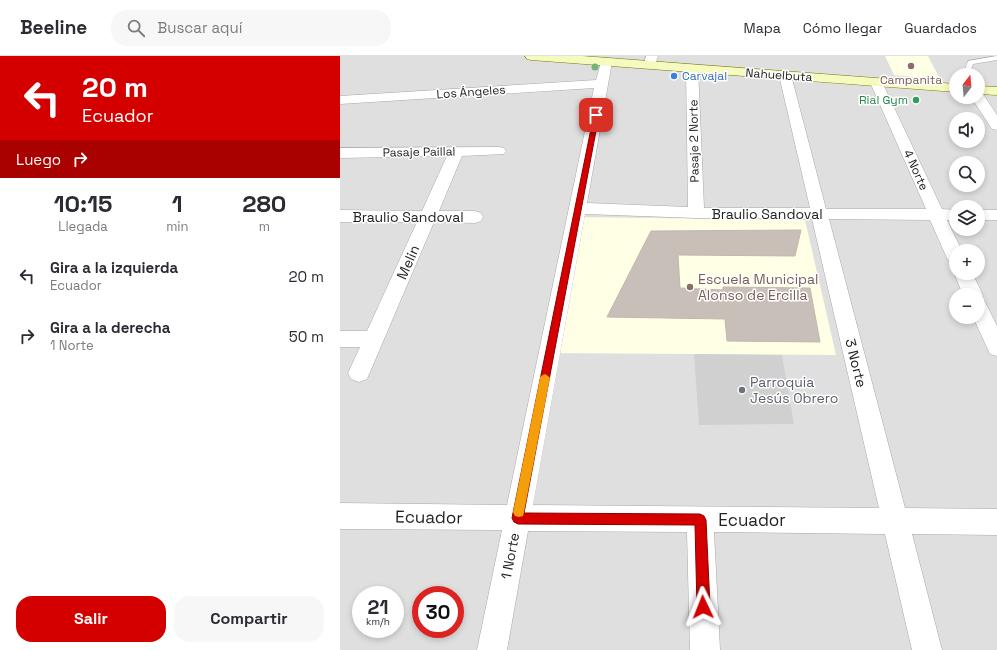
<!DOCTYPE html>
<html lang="es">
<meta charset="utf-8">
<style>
:root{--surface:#fff;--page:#f7f7f7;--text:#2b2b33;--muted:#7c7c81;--line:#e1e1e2;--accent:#d40000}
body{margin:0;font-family:"Space Grotesk",sans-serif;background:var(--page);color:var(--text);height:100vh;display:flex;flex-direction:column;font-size:15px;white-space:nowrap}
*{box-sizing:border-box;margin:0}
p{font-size:13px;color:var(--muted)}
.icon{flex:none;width:22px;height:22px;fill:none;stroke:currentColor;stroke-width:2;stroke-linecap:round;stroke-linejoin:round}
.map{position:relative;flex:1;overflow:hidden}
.side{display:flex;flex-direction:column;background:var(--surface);width:340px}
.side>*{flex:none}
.banner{background:#d40000;color:#fff;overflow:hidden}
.needle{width:26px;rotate:16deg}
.buttons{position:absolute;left:609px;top:12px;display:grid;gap:8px}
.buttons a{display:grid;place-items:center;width:36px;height:36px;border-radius:50%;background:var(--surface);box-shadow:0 2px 6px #0003;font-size:20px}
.speed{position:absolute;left:12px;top:530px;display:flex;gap:8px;font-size:20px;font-weight:700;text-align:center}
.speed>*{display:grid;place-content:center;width:52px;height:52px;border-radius:50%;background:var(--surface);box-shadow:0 2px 6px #0003;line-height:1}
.speed small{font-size:10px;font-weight:400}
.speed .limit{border:6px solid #d22;background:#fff;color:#111}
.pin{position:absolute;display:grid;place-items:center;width:34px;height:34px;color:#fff;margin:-17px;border-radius:8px;box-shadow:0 2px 6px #0006}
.me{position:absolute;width:44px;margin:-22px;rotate:358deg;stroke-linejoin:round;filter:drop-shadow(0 0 3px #0008)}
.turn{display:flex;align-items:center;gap:14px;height:84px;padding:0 16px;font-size:18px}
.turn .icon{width:52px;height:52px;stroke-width:2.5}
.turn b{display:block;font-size:28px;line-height:34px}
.then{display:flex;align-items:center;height:38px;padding:0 16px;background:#0003;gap:8px;font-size:15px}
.eta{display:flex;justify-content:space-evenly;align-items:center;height:68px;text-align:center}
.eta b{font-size:24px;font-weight:800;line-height:28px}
.cta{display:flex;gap:8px;margin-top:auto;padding:8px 16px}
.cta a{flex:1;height:46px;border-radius:16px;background:var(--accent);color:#fff;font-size:16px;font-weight:800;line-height:46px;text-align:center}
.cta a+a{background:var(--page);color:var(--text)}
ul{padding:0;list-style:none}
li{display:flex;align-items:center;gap:12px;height:60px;padding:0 16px}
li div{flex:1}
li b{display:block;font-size:15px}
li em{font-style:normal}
header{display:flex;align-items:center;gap:24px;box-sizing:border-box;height:56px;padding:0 20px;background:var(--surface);border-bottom:1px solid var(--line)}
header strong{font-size:19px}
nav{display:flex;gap:22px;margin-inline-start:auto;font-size:14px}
.search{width:280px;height:36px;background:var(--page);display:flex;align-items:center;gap:10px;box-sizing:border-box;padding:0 14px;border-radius:16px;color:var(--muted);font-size:15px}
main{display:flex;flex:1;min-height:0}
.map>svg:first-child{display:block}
.residential{fill:#e0dfdf;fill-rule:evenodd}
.education{fill:#ffffe5}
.religious{fill:#d0d0d0}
.building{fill:#c7bfb8;stroke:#c4b6ab}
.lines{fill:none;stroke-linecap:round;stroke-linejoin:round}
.lane-casing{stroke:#a9a9a9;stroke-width:1}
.street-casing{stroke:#a9a9a9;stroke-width:1}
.secondary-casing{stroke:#707d05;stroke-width:1}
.lane{fill:#fff;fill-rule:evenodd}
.street{fill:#fff;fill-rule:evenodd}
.secondary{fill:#f7fabf;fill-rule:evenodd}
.tree{fill:#74b475}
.route{fill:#d40000;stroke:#8a0000}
.slow{fill:#f59e0b}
.education-dot{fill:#8d6e63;stroke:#fff;stroke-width:1.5}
.shop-dot{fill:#3f7fe0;stroke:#fff;stroke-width:1.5}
.leisure-dot{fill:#2e9e5b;stroke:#fff;stroke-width:1.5}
.worship-dot{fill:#6b7280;stroke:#fff;stroke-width:1.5}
.labels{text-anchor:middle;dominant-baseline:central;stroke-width:3;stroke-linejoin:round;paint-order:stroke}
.far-street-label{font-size:12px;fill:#222;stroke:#fff}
.far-shop-label{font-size:12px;fill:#366cbe;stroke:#fff;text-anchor:start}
.far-education-label{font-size:12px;fill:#785e54;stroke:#fff}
.far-leisure-label{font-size:12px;fill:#27864d;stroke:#fff;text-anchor:end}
.street-label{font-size:14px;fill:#222;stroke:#fff}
.education-label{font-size:14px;fill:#785e54;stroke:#fff;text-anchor:start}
.worship-label{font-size:14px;fill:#5b616d;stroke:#fff;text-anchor:start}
.near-street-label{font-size:17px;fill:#222;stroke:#fff}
</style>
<header>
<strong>Beeline</strong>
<div class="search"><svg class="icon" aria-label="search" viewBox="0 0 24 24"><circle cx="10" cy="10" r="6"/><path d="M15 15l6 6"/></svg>Buscar aquí</div>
<nav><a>Mapa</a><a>Cómo llegar</a><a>Guardados</a></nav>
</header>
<main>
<section class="side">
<div class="banner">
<div class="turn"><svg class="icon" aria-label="left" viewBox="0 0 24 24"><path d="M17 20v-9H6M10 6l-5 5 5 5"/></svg><div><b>20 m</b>Ecuador</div></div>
<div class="then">Luego<svg class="icon" aria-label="right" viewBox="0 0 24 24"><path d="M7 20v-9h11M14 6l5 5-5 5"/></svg></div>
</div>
<div class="eta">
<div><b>10:15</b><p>Llegada</p></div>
<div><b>1</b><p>min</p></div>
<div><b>280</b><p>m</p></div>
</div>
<ul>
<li><svg class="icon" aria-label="left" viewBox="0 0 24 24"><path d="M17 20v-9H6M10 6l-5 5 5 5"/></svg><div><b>Gira a la izquierda</b><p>Ecuador</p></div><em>20 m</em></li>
<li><svg class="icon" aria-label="right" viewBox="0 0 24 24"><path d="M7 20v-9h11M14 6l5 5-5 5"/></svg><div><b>Gira a la derecha</b><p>1 Norte</p></div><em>50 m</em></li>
</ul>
<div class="cta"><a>Salir</a><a>Compartir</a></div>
</section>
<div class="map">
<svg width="657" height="594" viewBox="0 0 657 594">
<rect width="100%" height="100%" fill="#f2efe9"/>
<!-- residential -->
<path class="residential" d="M0 0H657V594H0ZM616 19H638V41H616ZM616 63H638V85H616ZM616 107H638V129H616ZM616 151H638V173H616ZM616 195H638V217H616ZM616 239H638V261H616ZM21 539H55V573H21ZM81 539H115V573H81Z"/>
<!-- education -->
<g class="education">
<polygon points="545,0 588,0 600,23 554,19"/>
<polygon points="234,161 465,164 496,299 207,297"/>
</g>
<!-- religious -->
<polygon class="religious" points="354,298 442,299 454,368 359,369"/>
<!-- building -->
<polygon class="building" points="461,174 455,200 338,199 340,232 383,234 383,231 470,232 480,286 387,285 385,263 267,261 311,175"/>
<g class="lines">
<defs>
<polygon id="lane" points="657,0 657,4 633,8 629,19 623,19 628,5"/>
<g id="street">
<polygon points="306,0 318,0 314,12 306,12 304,9"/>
<path d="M266 2 270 3 272 6 247 147 348 151 346 12 348 9H356L358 12 364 152H470L439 19 441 16H449L451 19 486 153H586L530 26 531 23H541L542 26 602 153 616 154V164H607L622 195H616V208L610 206 607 202 590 164 489 163 565 452 657 453V479L572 478 602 594H572L545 478 374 476 380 594H350L347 476 188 475 167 594H137L162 474 0 473V447L167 449 254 32 0 48V40L256 24 262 3ZM245 158 356 162 472 163 539 452 193 449Z"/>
<polygon points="638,37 643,38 657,59 657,74 652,73 631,41 638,41"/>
<polygon points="159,91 164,92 166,95 164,98 122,100 99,155 135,155 141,157 143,161 141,165 135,167 94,166 27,323 19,326 11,323 8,317 20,291 0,291 0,275 27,275 77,166 0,166 0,154 82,155 107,100 0,102 0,92"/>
<rect x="638" y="154" width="19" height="10"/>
<polygon points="616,213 616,217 632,217 643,239 640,244 645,246 657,270 657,300 650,298 633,261 638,261 638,239 623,239 614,217"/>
</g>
<g id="secondary">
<polygon points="185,0 242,0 616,28 616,36 191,4 187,3"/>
<polygon points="638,30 657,31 657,39 638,38"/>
</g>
</defs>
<!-- lane casing -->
<use href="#lane" class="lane-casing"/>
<!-- street casing -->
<use href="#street" class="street-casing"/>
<!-- secondary casing -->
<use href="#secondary" class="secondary-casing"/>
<!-- lane -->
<use href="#lane" class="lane"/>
<!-- street -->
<use href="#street" class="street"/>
<!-- secondary -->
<use href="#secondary" class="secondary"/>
</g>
<!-- trees -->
<circle class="tree" cx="255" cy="11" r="3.5"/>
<!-- route -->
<polygon class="route" points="254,58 259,59 184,457 360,458 364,460 366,464 370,551 368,555 363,557 359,555 357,551 355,469 178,468 174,466 172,462"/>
<!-- slow -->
<polygon class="slow" points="205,318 208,320 210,322 184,456 183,460 179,461 175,460 173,456 200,322 201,320"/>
<!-- markers -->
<g class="education-dot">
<circle cx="571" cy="10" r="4"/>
<circle cx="350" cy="231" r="4"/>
</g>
<circle class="shop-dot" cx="334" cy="20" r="4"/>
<circle class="leisure-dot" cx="576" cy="44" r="4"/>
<circle class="worship-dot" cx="402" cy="334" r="4"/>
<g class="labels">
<!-- far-street labels -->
<g class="far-street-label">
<text transform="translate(439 19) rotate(4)">Nahuelbuta</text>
<text transform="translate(131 36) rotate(-4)">Los Ángeles</text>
<text transform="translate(354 85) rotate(-91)">Pasaje 2 Norte</text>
<text transform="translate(79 96) rotate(-1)">Pasaje Paillal</text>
<text transform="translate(576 114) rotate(66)">4 Norte</text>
</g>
<!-- far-shop labels -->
<g class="far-shop-label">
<text x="342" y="20">Carvajal</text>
</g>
<!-- far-education labels -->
<g class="far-education-label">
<text x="571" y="24">Campanita</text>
</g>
<!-- far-leisure labels -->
<g class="far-leisure-label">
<text x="568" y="44">Rial Gym</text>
</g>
<!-- street labels -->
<g class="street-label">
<text x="427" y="158">Braulio Sandoval</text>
<text x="68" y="161">Braulio Sandoval</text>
<text transform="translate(68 206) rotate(-66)">Melin</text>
<text transform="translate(516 307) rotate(76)">3 Norte</text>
<text transform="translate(170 500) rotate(-79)">1 Norte</text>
</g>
<!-- education labels -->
<g class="education-label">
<text x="358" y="223">Escuela Municipal<tspan x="358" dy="16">Alonso de Ercilla</tspan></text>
</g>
<!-- worship labels -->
<g class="worship-label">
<text x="410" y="326">Parroquia<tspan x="410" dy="16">Jesús Obrero</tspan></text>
</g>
<!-- near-street labels -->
<g class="near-street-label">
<text transform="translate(89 461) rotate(1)">Ecuador</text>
<text x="412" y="464">Ecuador</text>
</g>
</g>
</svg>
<div class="buttons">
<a><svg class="needle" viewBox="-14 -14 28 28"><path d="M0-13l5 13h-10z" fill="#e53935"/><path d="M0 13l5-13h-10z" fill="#7c7c81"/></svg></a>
<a><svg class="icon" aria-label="sound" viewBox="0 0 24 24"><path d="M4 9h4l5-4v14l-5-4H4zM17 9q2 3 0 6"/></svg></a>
<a><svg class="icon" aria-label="search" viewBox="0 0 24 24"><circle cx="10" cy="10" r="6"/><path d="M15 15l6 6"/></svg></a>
<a><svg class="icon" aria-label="layers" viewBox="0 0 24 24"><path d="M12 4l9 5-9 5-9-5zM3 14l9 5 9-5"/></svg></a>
<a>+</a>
<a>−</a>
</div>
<div class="speed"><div>21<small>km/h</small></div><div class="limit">30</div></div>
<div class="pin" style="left:256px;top:59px;background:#d93025"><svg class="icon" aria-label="arrive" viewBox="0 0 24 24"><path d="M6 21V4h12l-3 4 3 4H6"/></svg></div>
<svg class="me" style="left:363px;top:551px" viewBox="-20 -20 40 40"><path d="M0-17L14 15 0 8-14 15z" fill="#d40000" stroke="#fff" stroke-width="4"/></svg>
</div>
</main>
